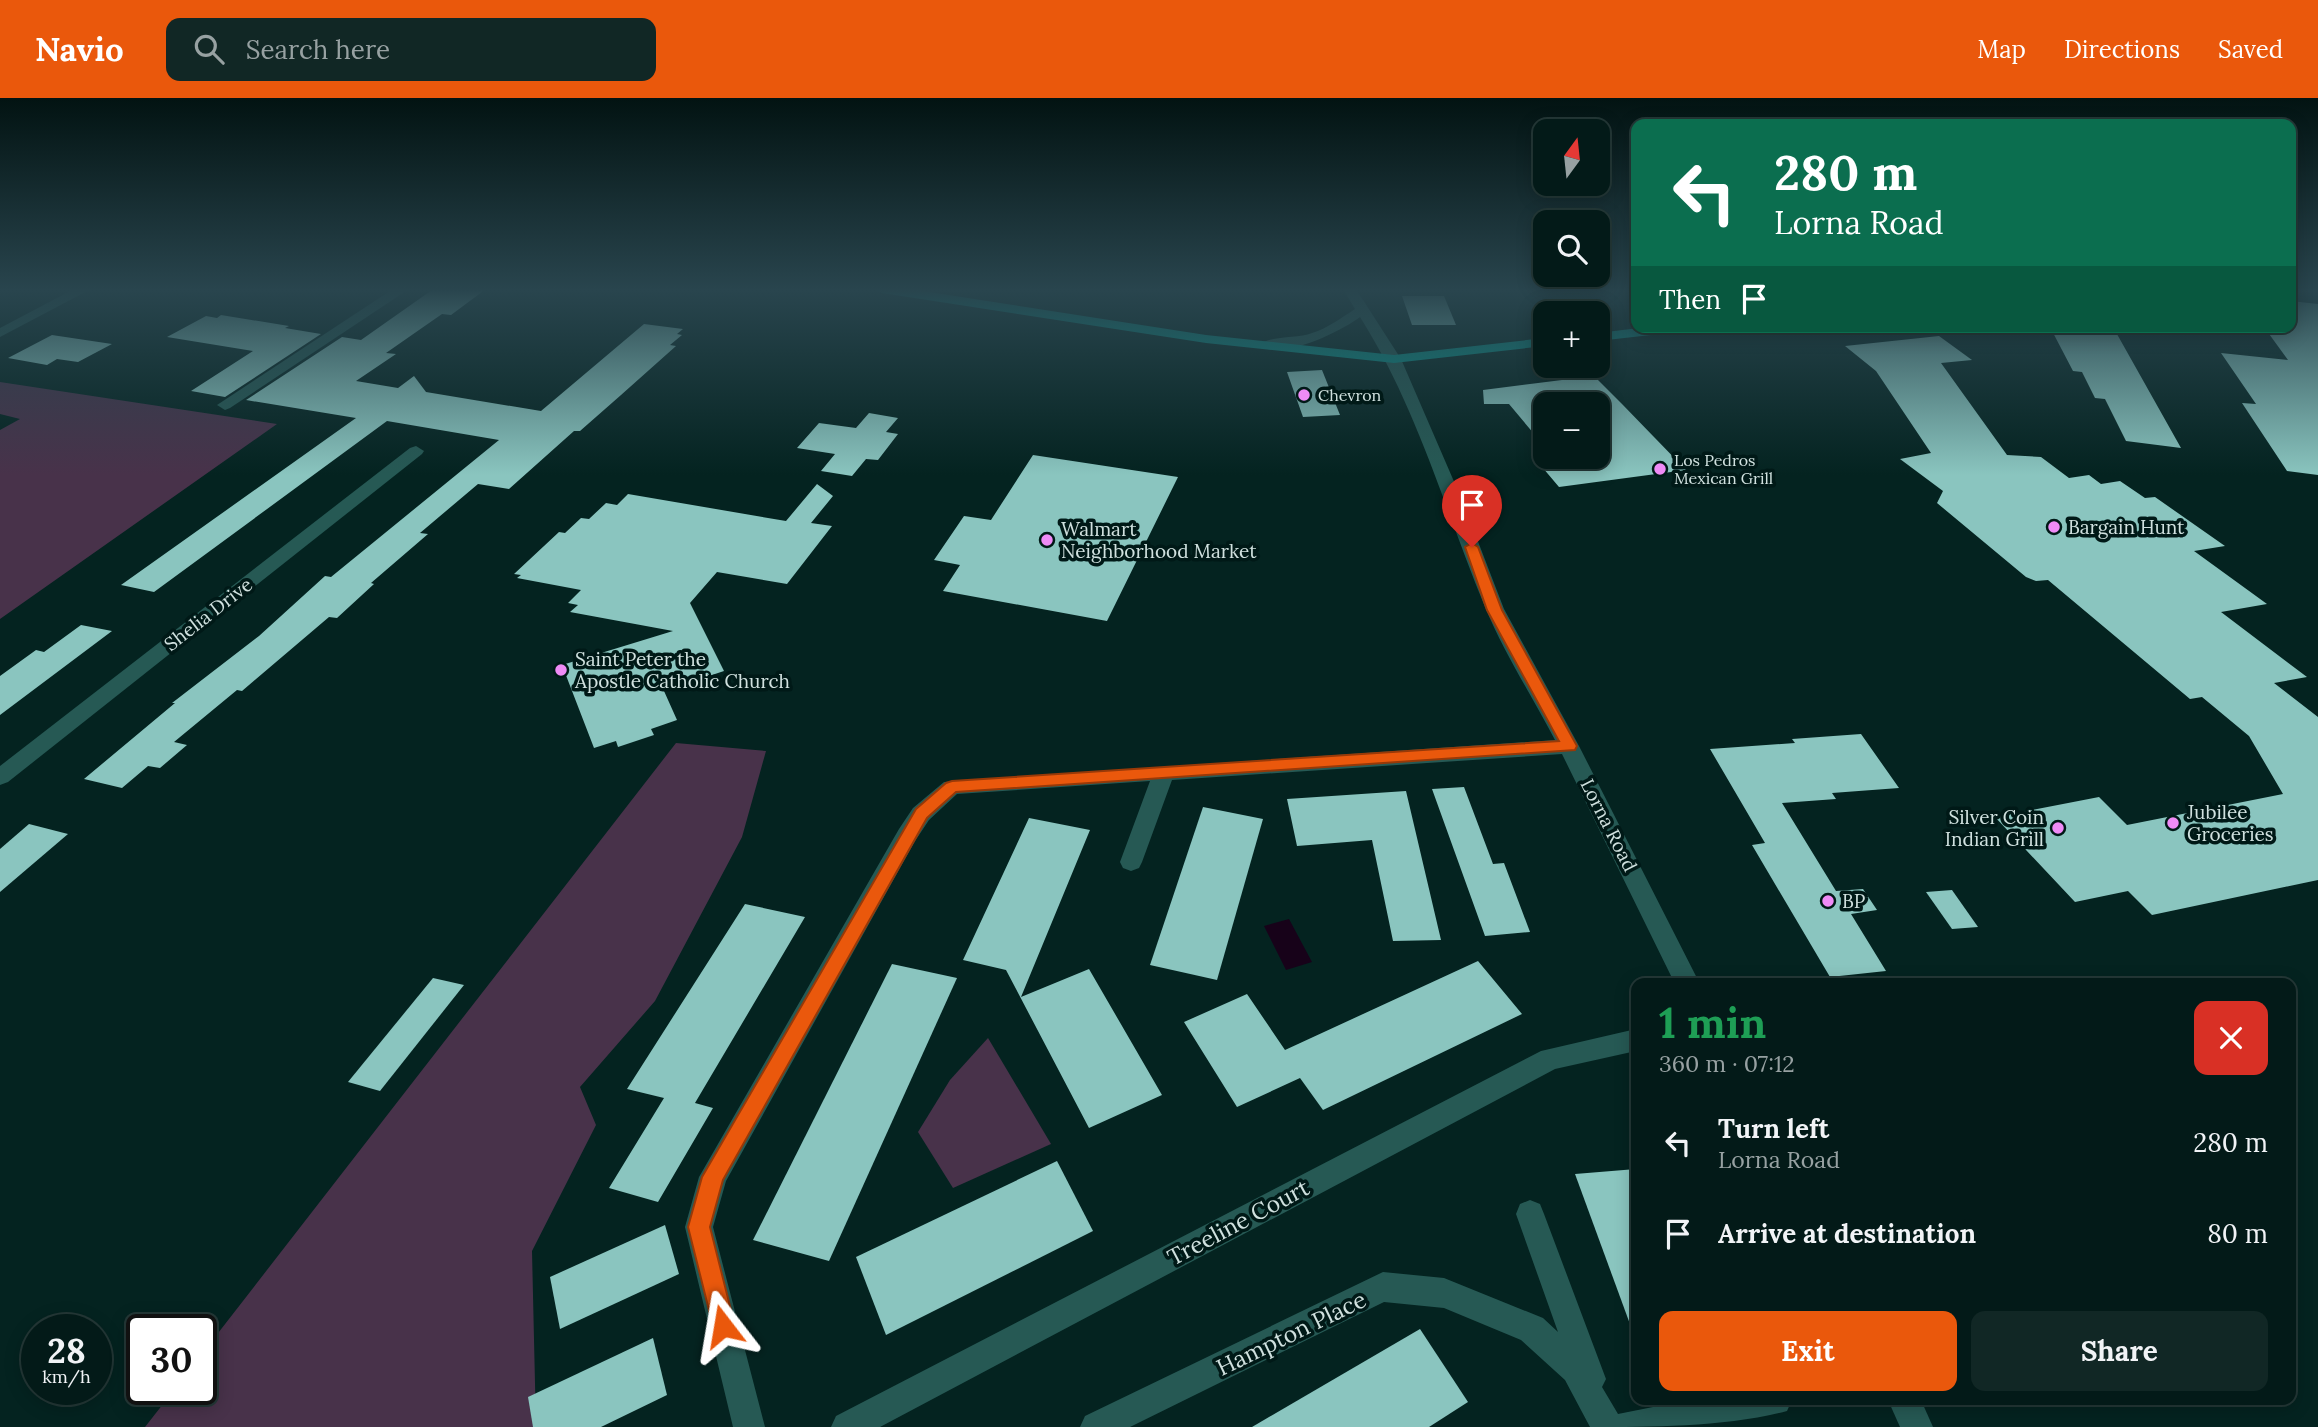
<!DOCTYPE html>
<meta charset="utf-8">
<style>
:root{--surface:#031a18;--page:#112725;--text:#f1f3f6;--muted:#97a1a2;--line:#243837;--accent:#ea580c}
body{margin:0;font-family:Lora,serif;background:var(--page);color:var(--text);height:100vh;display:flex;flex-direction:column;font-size:26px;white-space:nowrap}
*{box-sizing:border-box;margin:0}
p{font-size:23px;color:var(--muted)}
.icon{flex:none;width:38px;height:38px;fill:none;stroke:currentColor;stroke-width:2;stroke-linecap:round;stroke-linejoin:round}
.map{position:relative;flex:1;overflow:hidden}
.side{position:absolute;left:1631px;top:880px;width:665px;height:427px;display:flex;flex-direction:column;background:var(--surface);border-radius:14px;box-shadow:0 4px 18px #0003,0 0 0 2px var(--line)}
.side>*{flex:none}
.top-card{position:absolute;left:1631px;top:21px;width:665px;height:214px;border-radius:14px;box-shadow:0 4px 18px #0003,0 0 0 2px var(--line);background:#0b6e4f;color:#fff;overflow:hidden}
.needle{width:46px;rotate:15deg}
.tools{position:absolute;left:1533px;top:21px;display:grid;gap:14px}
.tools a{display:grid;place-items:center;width:77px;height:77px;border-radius:14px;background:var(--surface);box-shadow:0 4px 18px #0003,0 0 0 2px var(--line);font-size:35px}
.speed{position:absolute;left:21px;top:1216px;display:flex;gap:14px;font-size:35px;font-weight:700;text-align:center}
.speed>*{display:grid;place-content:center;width:91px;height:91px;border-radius:50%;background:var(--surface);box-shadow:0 4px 18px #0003,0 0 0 2px var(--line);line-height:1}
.speed small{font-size:18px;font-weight:400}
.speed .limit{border:4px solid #111;border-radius:10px;background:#fff;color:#111}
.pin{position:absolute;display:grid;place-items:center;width:60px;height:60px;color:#fff;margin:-72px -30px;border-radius:50% 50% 50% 0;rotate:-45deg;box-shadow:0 0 7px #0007}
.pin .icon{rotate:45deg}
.me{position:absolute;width:77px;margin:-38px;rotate:346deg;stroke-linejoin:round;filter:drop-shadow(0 0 5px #0008)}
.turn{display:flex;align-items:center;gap:24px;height:147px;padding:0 28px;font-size:32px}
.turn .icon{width:91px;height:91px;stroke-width:2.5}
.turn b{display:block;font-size:49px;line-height:60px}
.then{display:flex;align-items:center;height:66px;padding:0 28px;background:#0003;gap:14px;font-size:26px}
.round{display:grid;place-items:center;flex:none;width:74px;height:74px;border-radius:14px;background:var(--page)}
.head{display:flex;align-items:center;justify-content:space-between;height:119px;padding:0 28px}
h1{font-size:42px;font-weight:700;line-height:52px;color:#1e9e55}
.primary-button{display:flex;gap:14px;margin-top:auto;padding:14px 28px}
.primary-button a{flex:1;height:80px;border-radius:14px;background:var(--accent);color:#fff;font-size:28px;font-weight:700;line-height:80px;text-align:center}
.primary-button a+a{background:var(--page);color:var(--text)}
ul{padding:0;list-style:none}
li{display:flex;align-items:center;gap:21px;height:91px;padding:0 28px}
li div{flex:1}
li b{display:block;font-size:26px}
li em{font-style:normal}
header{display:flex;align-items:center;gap:42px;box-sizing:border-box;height:98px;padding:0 35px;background:var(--accent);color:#fff}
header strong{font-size:33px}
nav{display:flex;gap:38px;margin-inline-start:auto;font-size:24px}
.search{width:490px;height:63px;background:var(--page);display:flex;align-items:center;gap:18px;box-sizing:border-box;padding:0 24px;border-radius:14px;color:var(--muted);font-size:26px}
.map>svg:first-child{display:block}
.green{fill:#48324a}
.water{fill:#170219}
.building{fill:#8ac5bf}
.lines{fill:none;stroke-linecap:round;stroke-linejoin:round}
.minor{fill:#265954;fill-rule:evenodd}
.major{fill:#07938b;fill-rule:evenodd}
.route{fill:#ea580c;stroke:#983908;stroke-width:2}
.poi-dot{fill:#ef8bf6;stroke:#001917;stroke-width:2.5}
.labels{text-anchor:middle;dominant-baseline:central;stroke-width:7;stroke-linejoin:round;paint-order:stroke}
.far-poi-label{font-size:16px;fill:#d0e1df;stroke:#001917;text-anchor:start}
.poi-label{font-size:19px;fill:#d0e1df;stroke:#001917;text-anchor:start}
.street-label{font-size:19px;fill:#d0e1df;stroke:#001917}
.near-street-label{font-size:23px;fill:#d0e1df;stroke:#001917}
</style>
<header>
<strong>Navio</strong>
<div class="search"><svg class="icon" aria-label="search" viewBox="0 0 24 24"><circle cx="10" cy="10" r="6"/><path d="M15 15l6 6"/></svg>Search here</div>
<nav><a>Map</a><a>Directions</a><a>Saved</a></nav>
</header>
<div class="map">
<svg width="2318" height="1329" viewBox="0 0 2318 1329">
<rect width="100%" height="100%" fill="#042320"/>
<!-- green -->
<g class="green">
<polygon points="0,284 277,326 0,521 0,332 20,321 0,316"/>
<polygon points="676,645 766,653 742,739 655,903 580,989 596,1027 532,1153 536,1329 145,1329 174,1292 201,1292 201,1257"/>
<polygon points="988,940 1051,1046 953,1090 918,1034 950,982"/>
</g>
<!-- water -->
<polygon class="water" points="1289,821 1312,864 1286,872 1264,828"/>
<!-- building -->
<g class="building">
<polygon points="486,191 451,217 442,216 386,255 396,256 356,283 398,290 414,278 426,294 541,313 644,226 683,231 677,236 682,237 670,247 676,248 621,297 580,333 574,333 509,391 478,386 420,435 428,436 371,485 374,486 337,520 329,519 242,593 237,592 174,644 187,647 160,670 148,668 122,690 84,681 175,605 172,605 259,538 325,478 331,479 499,342 387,323 154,494 121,487 356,320 246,302 342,239 361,242 432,192"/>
<polygon points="1402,198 1444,198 1456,227 1412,227"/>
<polygon points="2291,203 2318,206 2318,377 2287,373 2242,305 2256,306 2221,255 2288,262 2264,229 2291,229"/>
<polygon points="221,217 289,228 285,230 321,236 225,299 191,293 253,253 167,239 206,218 217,220"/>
<polygon points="2050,229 2113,229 2181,350 2126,343 2105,301 2095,300 2082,274 2073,273"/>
<polygon points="52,237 112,246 78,264 57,261 47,267 8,260"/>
<polygon points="1939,238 1972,262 1941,265 2007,357 2041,359 2069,380 2089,377 2101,386 2120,383 2145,400 2155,399 2225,448 2194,453 2267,506 2221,514 2307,579 2274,585 2318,619 2318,782 2152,817 2128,793 2075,804 1995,719 2099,699 2127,727 2283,696 2249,638 2202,599 2190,601 2048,482 2036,483 2026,479 1937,405 1943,393 1900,361 1931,355 1876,273 1845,248"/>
<polygon points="1322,272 1340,317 1303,319 1287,274"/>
<polygon points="1594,278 1622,306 1686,372 1559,389 1537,363 1564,359 1598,359 1598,306 1545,306 1545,349 1509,306 1484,306 1483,292"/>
<polygon points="869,315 898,320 886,334 898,336 878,362 866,361 852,378 821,373 835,356 797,350 819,325 856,330"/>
<polygon points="1033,357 1178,379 1107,523 943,493 960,467 934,462 964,418 991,422"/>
<polygon points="817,386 833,398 811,425 832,428 787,486 717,474 690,505 724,573 664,593 677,622 651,631 654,637 618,649 616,643 594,650 562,567 673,533 570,514 578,507 568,505 581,492 517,480 521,477 514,476 559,434 565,435 581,420 589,421 606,405 617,407 628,396 786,423"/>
<polygon points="81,527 112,533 0,617 0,578 36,552 44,554"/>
<polygon points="1861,636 1899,690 1832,695 1836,701 1782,705 1836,793 1863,791 1877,812 1851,816 1886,873 1830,879 1752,747 1765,745 1710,651 1795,645 1792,641"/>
<polygon points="1464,689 1493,766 1504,765 1530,834 1485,838 1432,691"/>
<polygon points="1406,693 1441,842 1393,843 1372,742 1297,748 1287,701"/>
<polygon points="1203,709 1263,721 1217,882 1150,867"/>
<polygon points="1029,720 1090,732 1021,899 1089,871 1162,997 1089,1030 1006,872 963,862"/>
<polygon points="29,726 68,736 0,794 0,751"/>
<polygon points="1952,792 1978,829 1952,831 1926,794"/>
<polygon points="745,806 805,819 695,1005 713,1010 658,1104 609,1090 664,1000 627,991"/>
<polygon points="1478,863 1522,916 1323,1012 1300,980 1237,1009 1184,924 1247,896 1285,952"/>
<polygon points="892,866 957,880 829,1163 753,1142"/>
<polygon points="433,880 464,887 380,993 348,984"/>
<polygon points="1057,1063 1093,1133 886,1237 856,1159"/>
<polygon points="1636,1071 1636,1237 1634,1237 1575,1076"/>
<polygon points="665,1127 679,1176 560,1231 550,1179"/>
<polygon points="1420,1231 1468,1304 1429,1329 1252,1329"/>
<polygon points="653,1240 667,1297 601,1329 533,1329 528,1299"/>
</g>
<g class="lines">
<!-- minor -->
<g class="minor">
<polygon points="74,191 91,191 0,239 0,230"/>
<polygon points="393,191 409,191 230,310 225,312 217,307"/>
<path d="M1343 191H1356L1401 261 1462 402 1504 511 1579 648 1700 886H1675L1562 656 1172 682 1142 764 1139 770 1131 773 1123 770 1120 764 1150 683 957 696 929 722 915 743 726 1083 713 1129 765 1329H733L685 1129 699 1079 899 731 913 710 944 684 1555 642C1532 598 1504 555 1485 509 1445 412 1417 309 1360 219 1342 233 1279 264 1259 247 1270 237 1297 241 1312 235 1328 230 1341 220 1355 211Z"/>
<polygon points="416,348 424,353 422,356 8,684 0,687 0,668 410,350"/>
<polygon points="1636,931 1636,953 1555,971 880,1329 831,1329 836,1318 1541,953"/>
<path d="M1530 1102 1540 1106 1544 1116 1606 1281 1602 1289 1618 1316 1688 1302H1792L1787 1313C1727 1329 1653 1329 1590 1329L1565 1282 1521 1242 1444 1210 1384 1204 1130 1329H1080L1085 1318 1383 1174 1444 1180 1543 1220 1558 1234 1516 1116 1520 1106Z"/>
<polygon points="1888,1302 1921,1302 1933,1329 1900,1329"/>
</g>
<!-- major -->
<g class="major">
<polygon points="876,191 910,191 1206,237 1394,257 1545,240 1545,248 1394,265 1206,245 882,195"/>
<polygon points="1647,229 1693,229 1686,233 1598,243 1598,235"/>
</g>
</g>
<!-- sky -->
<linearGradient id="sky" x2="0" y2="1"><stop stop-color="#021312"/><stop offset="0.51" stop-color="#29454e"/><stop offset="1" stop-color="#29454e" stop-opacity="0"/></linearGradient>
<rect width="2318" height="377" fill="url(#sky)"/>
<!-- route -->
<polygon class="route" points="1472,445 1478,449 1502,512 1577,648 1575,652 956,694 927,720 723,1082 710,1129 735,1228 731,1236 723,1239 715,1236 688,1129 702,1079 916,711 946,685 952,683 1559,643 1487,512 1465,449"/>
<!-- markers -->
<g class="poi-dot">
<circle cx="1304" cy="297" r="7"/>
<circle cx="1660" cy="371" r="7"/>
<circle cx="2054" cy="429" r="7"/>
<circle cx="1047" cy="442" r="7"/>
<circle cx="561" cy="572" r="7"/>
<circle cx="2173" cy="725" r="7"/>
<circle cx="2058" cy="730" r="7"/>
<circle cx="1828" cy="803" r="7"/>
</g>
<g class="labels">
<!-- far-poi labels -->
<g class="far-poi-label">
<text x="1318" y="297">Chevron</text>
<text x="1674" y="362">Los Pedros<tspan x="1674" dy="18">Mexican Grill</tspan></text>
</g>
<!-- poi labels -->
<g class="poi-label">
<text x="2068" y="429">Bargain Hunt</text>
<text x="1061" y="431">Walmart<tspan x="1061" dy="22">Neighborhood Market</tspan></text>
<text x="575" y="561">Saint Peter the<tspan x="575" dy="22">Apostle Catholic Church</tspan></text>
<text x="2187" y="714">Jubilee<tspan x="2187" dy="22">Groceries</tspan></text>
<text x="2044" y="719" text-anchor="end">Silver Coin<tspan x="2044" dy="22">Indian Grill</tspan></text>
<text x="1842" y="803">BP</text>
</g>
<!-- street labels -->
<g class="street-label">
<text transform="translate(208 516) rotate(-38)">Shelia Drive</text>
<text transform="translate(1609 727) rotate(63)">Lorna Road</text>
</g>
<!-- near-street labels -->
<g class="near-street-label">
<text transform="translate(1238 1124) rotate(-28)">Treeline Court</text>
<text transform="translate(1291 1235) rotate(-26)">Hampton Place</text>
</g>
</g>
</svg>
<div class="tools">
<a><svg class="needle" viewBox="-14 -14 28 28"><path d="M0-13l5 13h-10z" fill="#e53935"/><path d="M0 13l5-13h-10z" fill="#97a1a2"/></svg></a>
<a><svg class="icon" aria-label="search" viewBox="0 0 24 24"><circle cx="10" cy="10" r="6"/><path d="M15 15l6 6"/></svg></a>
<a>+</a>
<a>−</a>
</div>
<div class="speed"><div>28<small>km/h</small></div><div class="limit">30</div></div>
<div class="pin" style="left:1472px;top:449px;background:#d93025"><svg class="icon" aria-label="arrive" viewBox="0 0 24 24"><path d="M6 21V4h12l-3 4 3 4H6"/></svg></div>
<svg class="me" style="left:723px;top:1228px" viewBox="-20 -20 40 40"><path d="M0-17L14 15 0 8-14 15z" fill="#ea580c" stroke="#fff" stroke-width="4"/></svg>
<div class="top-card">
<div class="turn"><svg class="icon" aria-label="left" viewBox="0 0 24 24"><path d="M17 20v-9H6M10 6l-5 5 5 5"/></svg><div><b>280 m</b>Lorna Road</div></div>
<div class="then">Then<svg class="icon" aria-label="arrive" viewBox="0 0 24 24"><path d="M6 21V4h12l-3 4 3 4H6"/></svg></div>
</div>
<section class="side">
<div class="head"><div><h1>1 min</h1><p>360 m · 07:12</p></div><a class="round" style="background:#d93025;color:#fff"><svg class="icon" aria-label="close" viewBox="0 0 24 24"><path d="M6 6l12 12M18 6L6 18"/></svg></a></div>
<ul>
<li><svg class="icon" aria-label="left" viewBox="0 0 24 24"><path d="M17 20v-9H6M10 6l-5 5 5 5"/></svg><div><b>Turn left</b><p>Lorna Road</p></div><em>280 m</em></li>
<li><svg class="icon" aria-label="arrive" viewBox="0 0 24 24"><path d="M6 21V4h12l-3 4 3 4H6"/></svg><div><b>Arrive at destination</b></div><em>80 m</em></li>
</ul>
<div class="primary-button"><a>Exit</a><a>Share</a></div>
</section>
</div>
